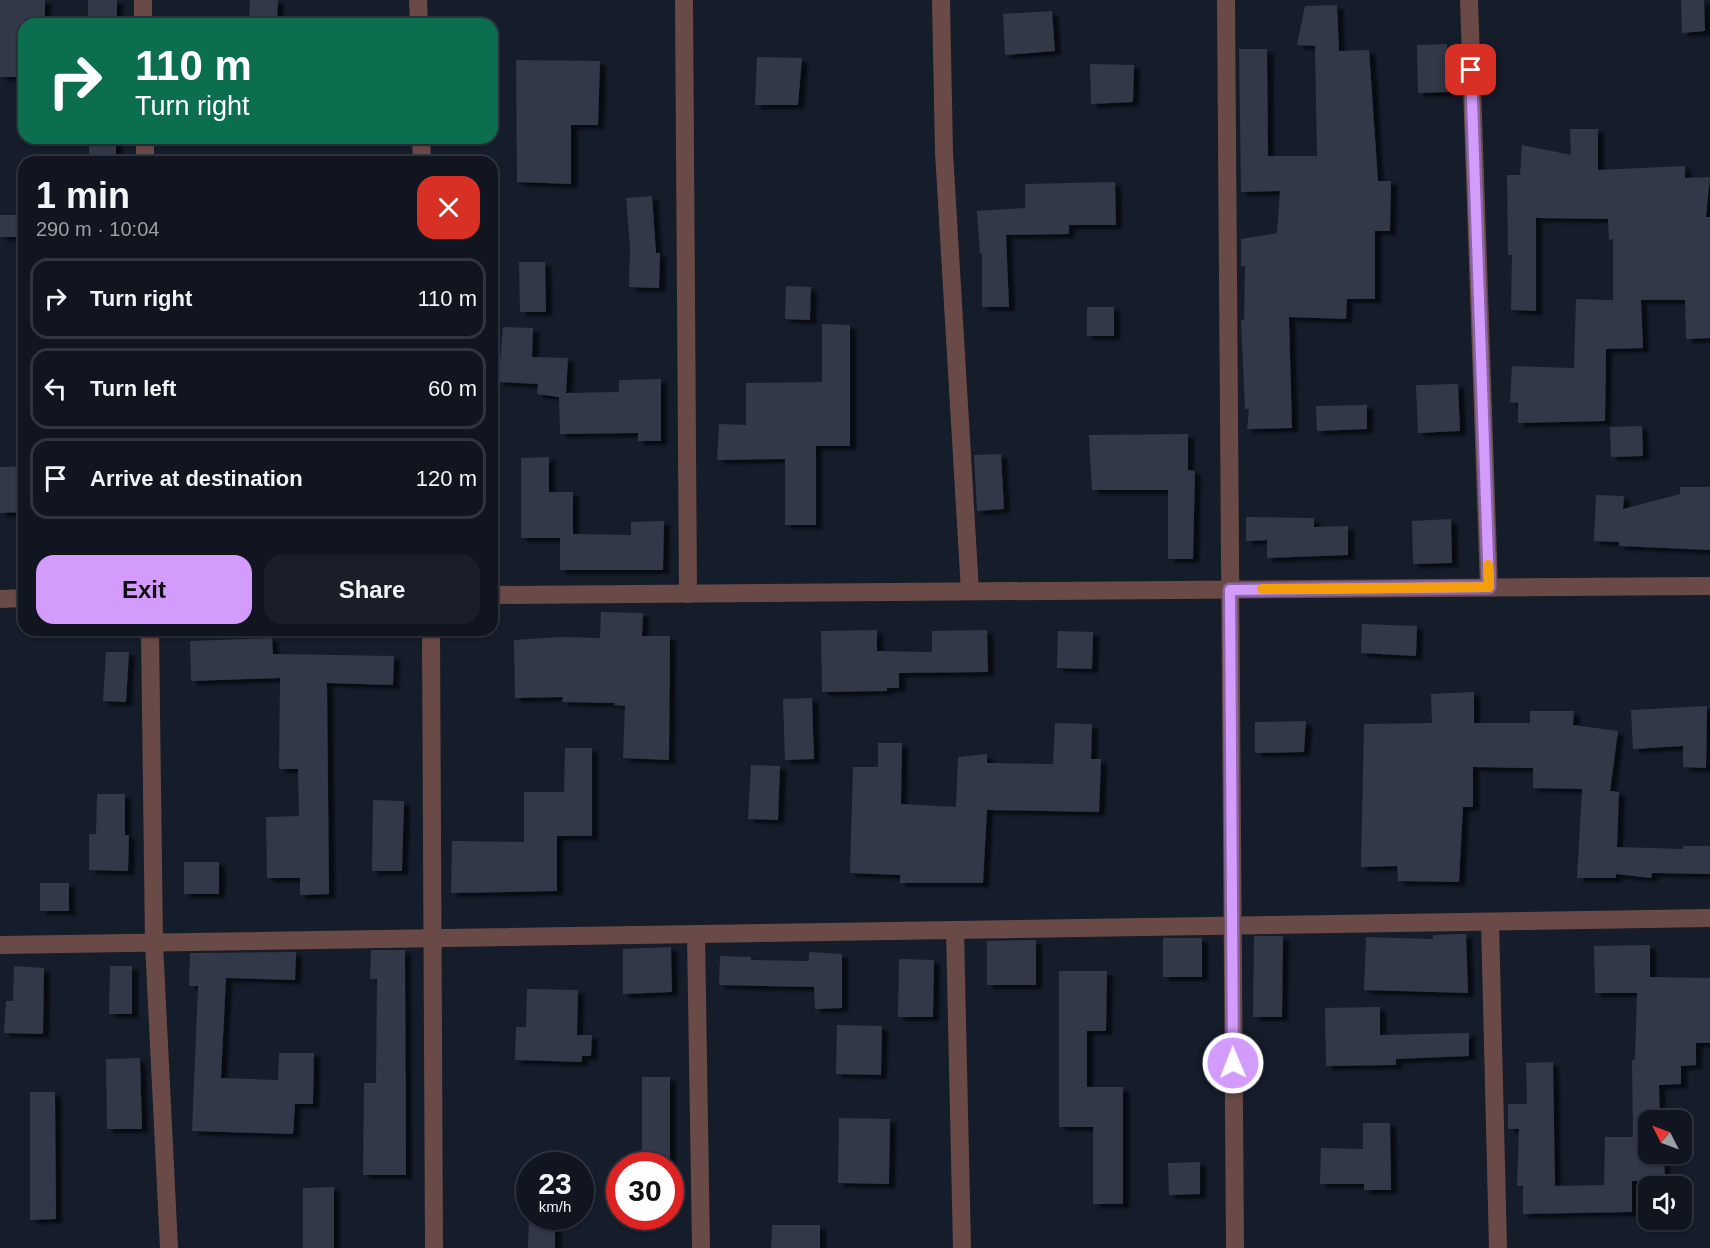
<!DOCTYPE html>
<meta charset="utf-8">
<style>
:root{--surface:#101520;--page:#191e29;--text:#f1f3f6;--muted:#9c9fa5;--line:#30343e;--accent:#d39cfc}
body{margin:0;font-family:Arial,sans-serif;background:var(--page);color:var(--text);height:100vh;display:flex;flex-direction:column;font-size:22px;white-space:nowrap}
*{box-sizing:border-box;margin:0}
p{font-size:20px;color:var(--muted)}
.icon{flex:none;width:33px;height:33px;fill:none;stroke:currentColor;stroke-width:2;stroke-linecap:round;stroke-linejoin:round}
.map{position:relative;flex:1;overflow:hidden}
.side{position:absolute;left:18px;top:156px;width:480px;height:480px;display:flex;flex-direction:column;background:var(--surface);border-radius:18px;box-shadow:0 2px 4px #0004,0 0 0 2px var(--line)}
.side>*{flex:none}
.guide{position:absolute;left:18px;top:18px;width:480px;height:126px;border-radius:18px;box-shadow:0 2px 4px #0004,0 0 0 2px var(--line);background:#0b6e4f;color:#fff;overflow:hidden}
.needle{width:39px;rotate:312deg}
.fabs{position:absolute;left:1638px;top:1110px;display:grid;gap:12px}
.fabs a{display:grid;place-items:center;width:54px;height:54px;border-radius:12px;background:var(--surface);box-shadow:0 2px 4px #0004,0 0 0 2px var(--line);font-size:30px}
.speed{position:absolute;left:516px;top:1152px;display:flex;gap:12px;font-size:30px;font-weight:700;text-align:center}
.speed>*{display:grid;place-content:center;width:78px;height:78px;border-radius:50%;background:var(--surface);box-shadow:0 2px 4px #0004,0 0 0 2px var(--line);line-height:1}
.speed small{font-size:15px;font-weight:400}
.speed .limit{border:9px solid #d22;background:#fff;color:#111}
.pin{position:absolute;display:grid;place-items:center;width:51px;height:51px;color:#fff;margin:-26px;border-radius:12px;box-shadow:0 3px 9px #0006}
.me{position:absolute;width:66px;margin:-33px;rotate:359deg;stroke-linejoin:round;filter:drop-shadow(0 0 4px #0008)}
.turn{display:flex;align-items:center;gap:21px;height:126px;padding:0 18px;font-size:27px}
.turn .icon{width:78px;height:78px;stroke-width:2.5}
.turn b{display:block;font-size:42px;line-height:51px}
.round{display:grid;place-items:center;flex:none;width:63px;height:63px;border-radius:18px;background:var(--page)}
.head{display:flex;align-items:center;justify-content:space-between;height:102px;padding:0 18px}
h1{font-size:36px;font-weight:600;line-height:45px}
.primary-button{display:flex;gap:12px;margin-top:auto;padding:12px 18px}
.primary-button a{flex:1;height:69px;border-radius:18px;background:var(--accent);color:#111;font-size:24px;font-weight:600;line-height:69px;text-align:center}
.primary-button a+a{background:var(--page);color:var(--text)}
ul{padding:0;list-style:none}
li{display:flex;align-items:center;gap:18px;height:81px;margin:0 12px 9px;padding:0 6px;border:3px solid var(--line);border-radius:18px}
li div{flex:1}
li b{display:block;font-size:22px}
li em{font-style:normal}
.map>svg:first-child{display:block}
.building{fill:#313947;filter:url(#shadow)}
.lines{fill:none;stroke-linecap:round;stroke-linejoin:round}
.minor{stroke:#6a4a46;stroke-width:18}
.route-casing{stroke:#8965a4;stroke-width:15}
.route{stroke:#d39cfc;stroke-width:10}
.slow{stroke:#f59e0b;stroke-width:10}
</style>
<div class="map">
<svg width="1710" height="1248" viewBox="0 0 1710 1248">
<defs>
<filter id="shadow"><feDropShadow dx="6" dy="4" stdDeviation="1.5" flood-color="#0009"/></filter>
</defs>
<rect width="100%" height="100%" fill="#151c2a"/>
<!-- building -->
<g class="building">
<polygon points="0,0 45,0 45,24 24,24 24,77 0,77"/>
<rect x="88" y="0" width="29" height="24"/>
<polygon points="250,0 278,0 277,24 249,24"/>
<polygon points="1681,0 1704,0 1705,31 1682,33"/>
<polygon points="1337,5 1339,51 1369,50 1378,181 1391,181 1390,231 1375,231 1375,299 1347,299 1346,319 1289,317 1292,428 1247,429 1249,409 1245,409 1241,320 1244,320 1245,266 1241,266 1241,239 1277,233 1280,191 1241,192 1239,49 1267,49 1268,156 1317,156 1315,46 1297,45 1305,6"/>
<polygon points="1052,11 1055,51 1005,55 1003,14"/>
<polygon points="1447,44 1449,92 1418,93 1417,45"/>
<polygon points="757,57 802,58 798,105 755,105"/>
<polygon points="516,60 600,61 598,125 571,125 571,184 517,182"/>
<polygon points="1090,64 1134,65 1133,102 1091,104"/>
<polygon points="1570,129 1598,129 1598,170 1685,166 1685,178 1710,177 1706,217 1710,217 1710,338 1686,339 1685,300 1641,300 1643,348 1606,349 1605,421 1518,423 1518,403 1510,402 1512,366 1574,368 1576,299 1613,300 1613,239 1609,240 1608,219 1536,218 1536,311 1511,310 1512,255 1508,255 1507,175 1520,175 1522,145 1571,155"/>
<rect x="89" y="138" width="27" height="24"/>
<polygon points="1115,182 1116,225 1069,225 1069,234 1006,235 1009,307 982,307 982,253 980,254 977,211 1025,208 1025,184"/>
<polygon points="652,196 656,253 660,253 659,288 629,287 630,248 626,198"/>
<rect x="0" y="215" width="24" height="22"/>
<polygon points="519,262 545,262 546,312 520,312"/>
<polygon points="786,286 811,287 810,320 785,319"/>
<rect x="1087" y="307" width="27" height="29"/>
<polygon points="822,324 850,325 850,446 816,446 816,525 785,525 785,459 717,460 719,424 746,425 746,383 822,382"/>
<polygon points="503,327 533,328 532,357 568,358 566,393 619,392 619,380 661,379 661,441 638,441 638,433 560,434 559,397 537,394 538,384 498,382"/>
<polygon points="1458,384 1460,431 1418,433 1416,385"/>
<polygon points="1367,405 1367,429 1317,431 1316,406"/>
<polygon points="1642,426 1643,456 1611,457 1610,427"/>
<polygon points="1188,434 1188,470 1195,471 1193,559 1168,559 1168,490 1092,490 1089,435"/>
<polygon points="1001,454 1004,509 977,511 974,455"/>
<polygon points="549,457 549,492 573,492 573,534 631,535 631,522 664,521 663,570 560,570 560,538 521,538 521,458"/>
<polygon points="24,466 24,512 0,513 0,467"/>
<polygon points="1680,487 1710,487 1710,550 1619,546 1619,542 1594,541 1596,495 1624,496 1623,509 1680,494"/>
<polygon points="1246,517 1314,518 1314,527 1348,526 1348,555 1267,558 1267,540 1246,541"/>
<polygon points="1451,519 1452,563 1413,564 1412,521"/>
<polygon points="601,612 643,613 642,636 670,636 669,760 623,758 625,706 614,705 615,703 562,702 563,697 515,698 514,640 559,637 600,638"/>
<polygon points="1362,624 1417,626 1416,656 1361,653"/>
<polygon points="877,630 877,651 932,652 932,631 987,630 988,672 899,673 899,688 887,688 887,691 822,692 821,631"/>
<polygon points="1058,631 1093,632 1092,669 1057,668"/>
<polygon points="272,638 273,654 394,656 393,685 327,683 329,894 300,895 300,878 267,878 266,817 299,816 298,769 279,769 280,678 191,681 190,641"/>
<polygon points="106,652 129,652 126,702 103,701"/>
<polygon points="1474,692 1474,723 1530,723 1530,711 1574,711 1573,725 1618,731 1610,791 1619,792 1617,847 1683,849 1683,846 1710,846 1710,874 1652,873 1651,878 1616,874 1616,878 1577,878 1582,789 1533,788 1533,768 1473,767 1473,807 1463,807 1459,882 1398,881 1397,866 1361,867 1364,724 1432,723 1431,694"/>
<polygon points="812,698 814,759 785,760 783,699"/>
<polygon points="1707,706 1706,768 1683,767 1683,746 1633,749 1631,710"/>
<polygon points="1306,721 1304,752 1255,753 1255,722"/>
<polygon points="1055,723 1092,724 1091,759 1101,759 1099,812 987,810 983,883 900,883 900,875 850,873 853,767 878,767 878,743 902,743 901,804 956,807 958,757 987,754 987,763 1053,764"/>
<polygon points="565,748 592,748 592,836 557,836 557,891 451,893 452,841 524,842 524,792 564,792"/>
<polygon points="751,765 780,766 778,820 748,819"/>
<polygon points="97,794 125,794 125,835 129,835 128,871 89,870 89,834 96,834"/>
<polygon points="373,800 404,801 402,871 372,871"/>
<rect x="184" y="862" width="35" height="32"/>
<rect x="40" y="883" width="29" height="28"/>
<polygon points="1466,934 1468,993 1364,990 1366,937 1433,939 1433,935"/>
<polygon points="1254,936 1283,936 1282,1017 1253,1017"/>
<rect x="1163" y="938" width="39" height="39"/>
<polygon points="1036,940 1036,985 987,985 987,941"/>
<polygon points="1650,945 1650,977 1710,978 1710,1043 1696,1043 1696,1065 1681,1066 1681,1084 1659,1085 1660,1120 1648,1120 1648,1154 1664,1154 1665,1181 1632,1181 1632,1212 1523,1214 1523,1186 1517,1186 1519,1129 1508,1129 1508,1104 1527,1104 1526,1063 1553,1062 1555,1186 1604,1185 1605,1137 1633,1137 1632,1060 1635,1060 1637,993 1595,993 1594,946"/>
<polygon points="671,947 672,992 623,994 623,949"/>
<polygon points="371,950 405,950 406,1175 363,1175 364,1083 376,1083 377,979 370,979"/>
<polygon points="296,952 295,980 226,978 221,1078 278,1080 279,1053 314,1053 313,1104 295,1104 293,1134 192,1131 198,986 189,986 190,953"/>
<polygon points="809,952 842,954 842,1008 815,1009 814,987 719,985 720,956 751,957 751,960 809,961"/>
<polygon points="899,959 934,960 933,1017 898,1017"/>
<polygon points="14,966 44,968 43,1034 4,1033 6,1001 13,1001"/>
<polygon points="110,966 132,966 132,1014 109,1014"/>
<polygon points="1059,971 1107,971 1106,1031 1087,1031 1087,1087 1123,1087 1123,1204 1093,1204 1093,1127 1059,1127"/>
<polygon points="527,989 578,990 577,1035 592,1035 591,1056 582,1056 582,1062 515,1060 516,1027 526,1027"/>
<polygon points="1380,1007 1380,1035 1469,1033 1469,1056 1396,1059 1396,1065 1326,1066 1325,1008"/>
<polygon points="837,1025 882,1026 881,1075 836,1074"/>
<polygon points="140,1058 142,1129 107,1129 106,1059"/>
<rect x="642" y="1077" width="28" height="88"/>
<polygon points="30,1092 55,1092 56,1219 30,1220"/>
<polygon points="839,1118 890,1119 889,1184 838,1183"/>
<polygon points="1363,1123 1390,1123 1391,1190 1364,1190 1364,1184 1320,1184 1321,1148 1363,1149"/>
<polygon points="1200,1162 1200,1194 1169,1195 1168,1163"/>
<polygon points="334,1187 334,1248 303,1248 303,1188"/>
<polygon points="529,1216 555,1216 555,1248 528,1248"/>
<polygon points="772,1225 820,1225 820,1248 771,1248"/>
</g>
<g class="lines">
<!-- minor -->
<g class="minor">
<polyline points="143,0 143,24"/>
<polyline points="418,0 419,24"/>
<polyline points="684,0 688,594"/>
<polyline points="941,0 944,152 970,591"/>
<polyline points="1226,0 1235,1248"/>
<polyline points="1469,0 1489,587"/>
<polyline points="145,138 145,162"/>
<polyline points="421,138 422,162"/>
<polyline points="492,595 1710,586"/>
<polyline points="0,599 24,598"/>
<polyline points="150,630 154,943 169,1248"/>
<polyline points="431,630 434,1248"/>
<polyline points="1490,922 1498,1248"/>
<polyline points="955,930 962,1248"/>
<polyline points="696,934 701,1248"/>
<polyline points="0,945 1710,918"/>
</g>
</g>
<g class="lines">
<defs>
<polyline id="route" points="1233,1063 1230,590 1489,587 1471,70"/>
</defs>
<!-- route casing -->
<use href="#route" class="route-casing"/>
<!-- route -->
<use href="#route" class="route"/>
<!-- slow -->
<polyline class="slow" points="1262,589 1489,587 1488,565"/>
</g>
</svg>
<div class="fabs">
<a><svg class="needle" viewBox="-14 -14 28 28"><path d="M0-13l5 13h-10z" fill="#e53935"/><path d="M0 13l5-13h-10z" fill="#9c9fa5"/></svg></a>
<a><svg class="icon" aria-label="sound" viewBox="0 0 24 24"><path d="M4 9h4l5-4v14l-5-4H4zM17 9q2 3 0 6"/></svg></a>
</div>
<div class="speed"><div>23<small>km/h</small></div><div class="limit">30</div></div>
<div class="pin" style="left:1471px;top:70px;background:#d93025"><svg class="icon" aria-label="arrive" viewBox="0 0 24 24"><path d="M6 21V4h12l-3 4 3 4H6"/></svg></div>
<svg class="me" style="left:1233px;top:1063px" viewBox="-20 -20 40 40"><circle r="17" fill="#d39cfc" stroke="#fff" stroke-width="3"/><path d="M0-11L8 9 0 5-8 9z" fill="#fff"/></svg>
<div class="guide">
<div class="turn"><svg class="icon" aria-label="right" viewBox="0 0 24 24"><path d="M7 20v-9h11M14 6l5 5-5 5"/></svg><div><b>110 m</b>Turn right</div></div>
</div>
<section class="side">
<div class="head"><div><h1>1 min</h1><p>290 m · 10:04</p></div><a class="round" style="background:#d93025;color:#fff"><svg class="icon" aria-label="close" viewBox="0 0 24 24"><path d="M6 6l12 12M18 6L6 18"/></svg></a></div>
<ul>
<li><svg class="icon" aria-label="right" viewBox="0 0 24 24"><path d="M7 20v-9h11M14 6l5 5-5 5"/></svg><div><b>Turn right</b></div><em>110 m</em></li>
<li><svg class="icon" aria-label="left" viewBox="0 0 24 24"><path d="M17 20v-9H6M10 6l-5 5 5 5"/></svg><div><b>Turn left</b></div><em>60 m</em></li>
<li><svg class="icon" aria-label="arrive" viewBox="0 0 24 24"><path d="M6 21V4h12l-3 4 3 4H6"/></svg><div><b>Arrive at destination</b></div><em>120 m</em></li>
</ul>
<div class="primary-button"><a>Exit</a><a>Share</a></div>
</section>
</div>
